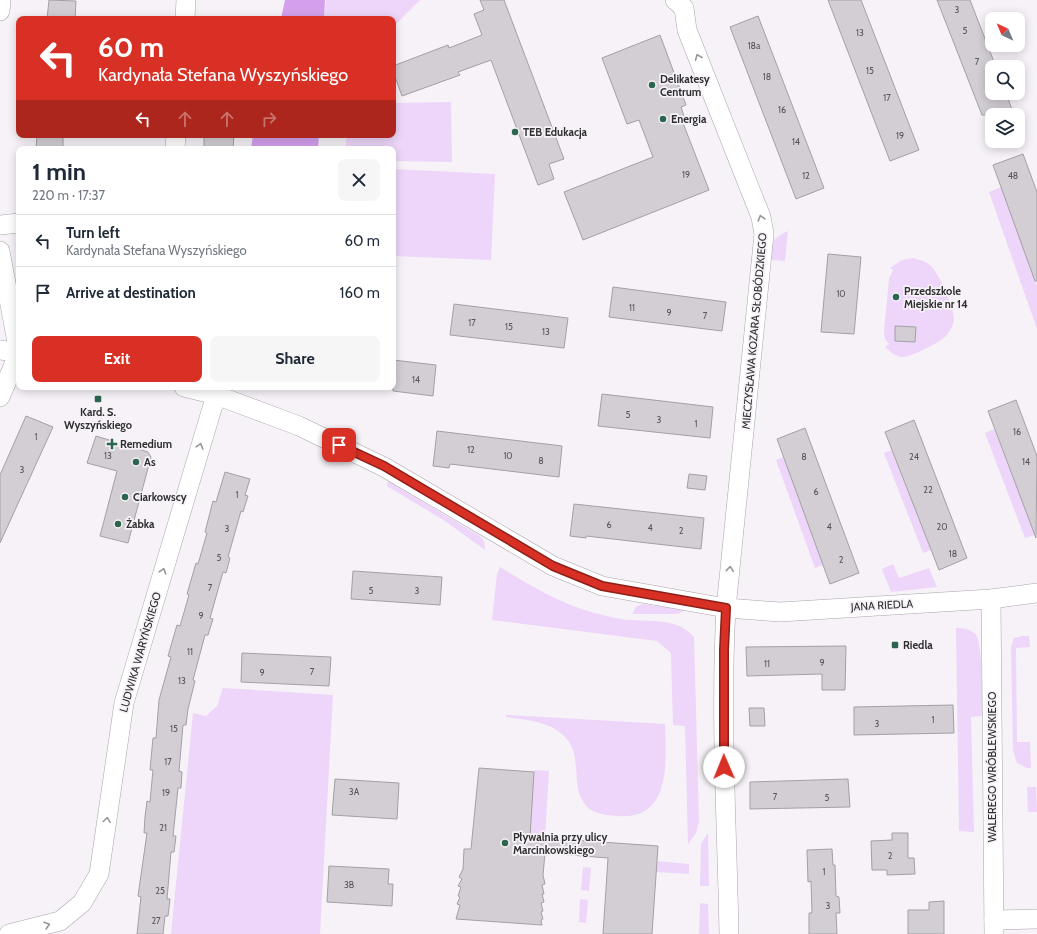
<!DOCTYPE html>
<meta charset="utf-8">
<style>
:root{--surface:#fff;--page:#f6f6f7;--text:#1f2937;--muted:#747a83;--line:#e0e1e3;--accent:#d93025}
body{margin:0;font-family:Cabin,sans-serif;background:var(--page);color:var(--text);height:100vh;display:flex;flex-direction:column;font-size:15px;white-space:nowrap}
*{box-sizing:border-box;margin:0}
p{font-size:13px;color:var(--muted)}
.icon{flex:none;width:22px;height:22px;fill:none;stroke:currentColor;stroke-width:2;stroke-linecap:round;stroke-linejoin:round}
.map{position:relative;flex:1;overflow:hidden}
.panel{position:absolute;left:16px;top:146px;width:380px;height:244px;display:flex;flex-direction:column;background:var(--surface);border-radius:8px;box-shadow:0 2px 10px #0003}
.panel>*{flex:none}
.top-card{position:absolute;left:16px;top:16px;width:380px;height:122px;border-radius:8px;box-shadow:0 2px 10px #0003;background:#d93025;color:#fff;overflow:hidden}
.needle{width:26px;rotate:316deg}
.buttons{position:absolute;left:985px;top:12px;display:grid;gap:8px}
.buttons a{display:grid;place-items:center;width:40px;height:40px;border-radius:8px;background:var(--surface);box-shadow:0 2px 10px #0003;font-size:20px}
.pin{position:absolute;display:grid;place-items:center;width:34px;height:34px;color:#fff;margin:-17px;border-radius:8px;box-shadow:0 2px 6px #0006}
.me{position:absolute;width:44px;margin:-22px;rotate:359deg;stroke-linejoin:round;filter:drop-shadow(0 0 3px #0008)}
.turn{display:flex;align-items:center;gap:14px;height:84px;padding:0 16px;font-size:18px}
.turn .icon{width:52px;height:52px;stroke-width:2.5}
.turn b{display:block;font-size:28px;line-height:34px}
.lanes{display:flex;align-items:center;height:38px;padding:0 16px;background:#0003;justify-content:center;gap:20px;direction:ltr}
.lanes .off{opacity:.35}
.round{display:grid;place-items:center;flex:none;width:42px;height:42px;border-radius:8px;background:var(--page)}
.head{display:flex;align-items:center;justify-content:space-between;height:68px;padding:0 16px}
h1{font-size:24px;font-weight:800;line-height:30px}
.action{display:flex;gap:8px;margin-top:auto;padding:8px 16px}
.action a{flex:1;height:46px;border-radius:8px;background:var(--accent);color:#fff;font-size:16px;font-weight:800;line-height:46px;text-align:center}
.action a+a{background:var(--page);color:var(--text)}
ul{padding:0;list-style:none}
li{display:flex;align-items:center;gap:12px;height:52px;padding:0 16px;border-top:1px solid var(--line)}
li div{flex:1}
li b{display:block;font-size:15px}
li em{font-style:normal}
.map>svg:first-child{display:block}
.green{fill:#edd6f9}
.forest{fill:#d4a0ee}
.building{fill:#d2ced4;stroke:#a3a0a5}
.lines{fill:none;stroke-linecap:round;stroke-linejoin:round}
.street-casing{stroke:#a9a5ab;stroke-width:20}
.street{stroke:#fff;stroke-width:19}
.oneway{stroke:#979698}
.route-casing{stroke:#8d1f18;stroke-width:10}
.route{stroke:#d93025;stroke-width:7}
.poi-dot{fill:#2b654f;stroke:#f6f2f8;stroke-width:1.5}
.labels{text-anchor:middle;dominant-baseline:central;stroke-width:3.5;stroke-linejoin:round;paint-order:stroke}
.number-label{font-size:9px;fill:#585659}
.poi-label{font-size:11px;font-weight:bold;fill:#2f2e30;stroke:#f6f2f8;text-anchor:start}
.street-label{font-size:11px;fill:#2f2e30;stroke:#f6f2f8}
</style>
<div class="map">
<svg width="1037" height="934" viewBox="0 0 1037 934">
<rect width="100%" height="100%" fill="#f6f2f8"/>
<!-- green -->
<g class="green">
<polygon points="326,0 420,0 393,27 393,19 324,19"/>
<polygon points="451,102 452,162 393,161 393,149 346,149 346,135 393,135 393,103"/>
<polygon points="393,169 495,174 491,260 393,256"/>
<polygon points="1001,187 1037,286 1037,329 989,192"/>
<path d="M788 231 785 261 771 260C771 242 772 239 788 231Z"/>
<path d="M913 258C920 260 925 261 930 265 939 272 955 310 954 321 953 326 949 333 945 337 938 343 910 358 901 357 894 356 890 351 885 347L889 344 885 339 884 331 889 279 893 270 890 268 902 260Z"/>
<polygon points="994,429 1035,535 1025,538 985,433"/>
<polygon points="892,450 931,550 923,553 884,453"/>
<polygon points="784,457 823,565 815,568 776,460"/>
<polygon points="388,481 480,536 484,541 485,550 445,521 387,486"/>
<polygon points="893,564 899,578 929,568 937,587 891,592 882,569"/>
<path d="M500 567C534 588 568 608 607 616 615 618 624 620 631 620 654 622 677 618 694 637L699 822 696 833 688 844 685 726 673 725 671 653 657 641 492 620 497 574Z"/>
<polygon points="642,604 685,610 678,614 632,614 636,607"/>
<path d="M956 628C963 628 971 629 976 635 983 644 982 702 982 716L971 717 974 832 959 831Z"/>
<polygon points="1022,636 1029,636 1030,647 1016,648 1017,742 1030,742 1031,768 1027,768 1017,763 1013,750 1011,647 1014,638"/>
<polygon points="223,688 333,695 320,934 171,934 193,713 206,716 217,706"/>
<path d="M506 715 665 724C666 761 672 821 617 816 605 815 591 814 584 803 570 784 584 753 563 735 548 721 525 720 506 717Z"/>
<polygon points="534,770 549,771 545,837 530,836"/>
<polygon points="1027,787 1036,787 1037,812 1028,812"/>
<polygon points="708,833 709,886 700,886 701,844"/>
<polygon points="657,861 689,864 689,874 656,872"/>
<polygon points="583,867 591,868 589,891 581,890"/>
<polygon points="580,899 588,900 586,923 579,922"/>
<polygon points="700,903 708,904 709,934 699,934"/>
</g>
<!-- forest -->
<g class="forest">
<polygon points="285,0 325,0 324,19 281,19"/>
<polygon points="253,135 319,135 318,149 251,149"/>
</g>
<!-- building -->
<g class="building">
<polygon points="49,0 76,1 75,19 47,19"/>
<polygon points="480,0 504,0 564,159 549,164 554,179 538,185 491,60 458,72 460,75 402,96 393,71 393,66 448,45 449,48 482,35 474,14 484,10"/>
<polygon points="828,0 861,0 919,150 890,161"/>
<polygon points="937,0 970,0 996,67 992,67 992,93 1006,93 1014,115 982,115"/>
<polygon points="758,16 824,188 796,199 730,27"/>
<polygon points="660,35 686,105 681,107 686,122 683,123 709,190 583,240 564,192 653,157 639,120 627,124 602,58"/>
<polygon points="37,135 63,135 63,149 36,149"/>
<polygon points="204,135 234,135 233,149 204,149"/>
<polygon points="1023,154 1037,192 1037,281 1035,281 993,165"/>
<polygon points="828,254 861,257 854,334 821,332"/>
<polygon points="613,287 726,302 722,331 609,317"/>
<polygon points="454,304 568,318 564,348 450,335"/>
<polygon points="895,326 916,327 915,342 895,341"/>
<polygon points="393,360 436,365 433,396 393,391"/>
<polygon points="602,394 713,407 710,438 598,426"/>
<polygon points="1016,400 1037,456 1036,538 988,411"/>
<polygon points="26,416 53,427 0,543 0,475"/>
<polygon points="914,420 967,558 939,570 885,432"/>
<polygon points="805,428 859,573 830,584 777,439"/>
<polygon points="437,431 562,446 559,477 450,464 449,468 433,466"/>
<polygon points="96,436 148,452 151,457 128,543 100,536 117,471 87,463"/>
<polygon points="225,472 250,479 245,495 248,496 243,512 241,511 228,557 230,558 226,573 223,572 210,618 213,619 208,635 205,635 193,680 195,681 188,709 186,725 183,725 179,771 182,772 181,788 178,788 173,836 176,836 174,852 171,852 167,899 170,899 168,916 165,916 163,934 137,934 141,897 138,896 147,833 144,833 145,817 147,801 150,802 153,770 150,770 153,738 156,738 159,700 171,657 168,656 177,625 180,626 189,595 187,594 196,563 198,564 207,533 205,532 213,501 216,502"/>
<polygon points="689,474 707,476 705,490 687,488"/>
<polygon points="574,504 704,518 701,549 586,536 586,538 570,536"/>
<polygon points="353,571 442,577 440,605 351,599"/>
<polygon points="846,646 845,690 822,690 822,674 747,676 746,647"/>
<polygon points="242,653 331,657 329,686 241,682"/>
<polygon points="953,705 954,733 854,735 854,707"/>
<polygon points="749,708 764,708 765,726 750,726"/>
<polygon points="479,768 534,772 530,837 658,846 652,934 603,934 608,858 545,853 543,875 545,884 542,885 544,894 542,894 544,902 541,903 543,911 541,912 543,919 541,920 542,925 456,919 460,905 457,904 460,897 458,896 461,887 458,886 462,879 459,877 463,869 464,849 471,849"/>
<polygon points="335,779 399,783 397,819 332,815"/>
<polygon points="848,779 850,807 750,809 750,782"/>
<polygon points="892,833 908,833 908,858 914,858 915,874 887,875 887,870 872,870 871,841 892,840"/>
<polygon points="832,849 833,865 835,865 836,896 839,897 840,913 836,913 837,934 809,934 809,913 812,913 811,881 808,882 807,850"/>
<polygon points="329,866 389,869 388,884 393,884 392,906 327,902"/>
<polygon points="944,901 944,934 908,934 908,910 929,910 929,902"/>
</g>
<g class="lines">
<defs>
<g id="street">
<path d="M675 0 684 8 687 30 761 217 764 234 726 608C720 717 727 825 729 934"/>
<polyline points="0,11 1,0"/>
<polyline points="185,19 186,0"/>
<polyline points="175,149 176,135"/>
<polyline points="0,225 19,223"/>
<polyline points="0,251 19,353 0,397"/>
<polyline points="0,350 19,353"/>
<polyline points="184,387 216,395 299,426 384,467 553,566 602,586 726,608 780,612 991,599 1037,593"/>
<polyline points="991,599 994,934"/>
<polyline points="994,920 1037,919"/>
<polyline points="9,934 60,921 82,903 99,874 124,703 216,395"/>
</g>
</defs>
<!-- street casing -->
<use href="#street" class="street-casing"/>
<!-- street -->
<use href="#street" class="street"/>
</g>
<!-- one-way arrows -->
<defs><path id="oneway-chevron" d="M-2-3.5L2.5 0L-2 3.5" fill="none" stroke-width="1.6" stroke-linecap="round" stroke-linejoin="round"/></defs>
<g class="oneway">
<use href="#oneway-chevron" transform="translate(698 57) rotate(-112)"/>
<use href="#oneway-chevron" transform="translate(761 218) rotate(-106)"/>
<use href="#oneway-chevron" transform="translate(200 446) rotate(-73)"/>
<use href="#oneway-chevron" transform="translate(730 569) rotate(-84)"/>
<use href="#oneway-chevron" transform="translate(163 571) rotate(-73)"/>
<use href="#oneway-chevron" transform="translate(107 820) rotate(-82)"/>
<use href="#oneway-chevron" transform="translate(47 925) rotate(-16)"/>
</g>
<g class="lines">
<defs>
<polyline id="route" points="339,445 384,466 553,566 602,586 726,608 724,650 724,767"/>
</defs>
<!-- route casing -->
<use href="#route" class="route-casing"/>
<!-- route -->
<use href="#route" class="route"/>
</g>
<!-- markers -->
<g class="poi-dot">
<circle cx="652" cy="85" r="4"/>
<circle cx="663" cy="119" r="4"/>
<circle cx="515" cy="132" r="4"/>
<circle cx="896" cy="297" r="4"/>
<rect x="94" y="395" width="8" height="8" rx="2"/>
<path d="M110 438h4v4h4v4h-4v4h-4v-4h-4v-4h4z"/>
<circle cx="136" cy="462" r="4"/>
<circle cx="125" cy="497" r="4"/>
<circle cx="118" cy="524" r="4"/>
<rect x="891" y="641" width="8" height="8" rx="2"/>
<circle cx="505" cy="843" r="4"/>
</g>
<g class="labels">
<!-- number labels -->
<g class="number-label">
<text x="957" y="9">3</text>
<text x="965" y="30">5</text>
<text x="860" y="32">13</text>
<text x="754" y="45">18a</text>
<text x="977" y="61">7</text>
<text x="870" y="70">15</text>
<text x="767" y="76">18</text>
<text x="887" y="97">17</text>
<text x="782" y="109">16</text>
<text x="900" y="135">19</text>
<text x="796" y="141">14</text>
<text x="686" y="174">19</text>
<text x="806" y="175">12</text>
<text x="1013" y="175">48</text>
<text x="841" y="293">10</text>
<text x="632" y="307">11</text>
<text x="669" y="312">9</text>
<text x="705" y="315">7</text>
<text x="472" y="322">17</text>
<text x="509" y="326">15</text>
<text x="546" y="331">13</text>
<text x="416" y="379">14</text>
<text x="628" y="414">5</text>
<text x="659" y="419">3</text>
<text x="696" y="423">1</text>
<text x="1017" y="431">16</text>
<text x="36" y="436">1</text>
<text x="471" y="449">12</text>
<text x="108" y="455">13</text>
<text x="508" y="455">10</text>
<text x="804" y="456">8</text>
<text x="914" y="456">24</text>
<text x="541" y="460">8</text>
<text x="1026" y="461">14</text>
<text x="22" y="469">3</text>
<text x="928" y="489">22</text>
<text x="816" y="491">6</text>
<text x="237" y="494">1</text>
<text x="609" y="524">6</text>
<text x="829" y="526">4</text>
<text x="942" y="526">20</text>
<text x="650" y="527">4</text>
<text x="227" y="528">3</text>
<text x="681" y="530">2</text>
<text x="953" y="553">18</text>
<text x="219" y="557">5</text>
<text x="841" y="559">2</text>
<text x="210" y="587">7</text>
<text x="371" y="590">5</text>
<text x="417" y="590">3</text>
<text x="201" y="615">9</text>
<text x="190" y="651">11</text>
<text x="822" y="662">9</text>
<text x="767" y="663">11</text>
<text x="312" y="671">7</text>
<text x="262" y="672">9</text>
<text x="182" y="680">13</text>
<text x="933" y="719">1</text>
<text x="877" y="723">3</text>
<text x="174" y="728">15</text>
<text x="168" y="761">17</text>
<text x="354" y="791">3A</text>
<text x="166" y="792">19</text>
<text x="775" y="796">7</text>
<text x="827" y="797">5</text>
<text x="163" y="827">21</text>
<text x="890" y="855">2</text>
<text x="824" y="871">1</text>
<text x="349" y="884">3B</text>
<text x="160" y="890">25</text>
<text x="828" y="905">3</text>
<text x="156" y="920">27</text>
</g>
<!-- poi labels -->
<g class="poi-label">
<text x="660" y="79">Delikatesy<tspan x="660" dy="13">Centrum</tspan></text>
<text x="671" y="119">Energia</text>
<text x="523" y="132">TEB Edukacja</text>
<text x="904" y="291">Przedszkole<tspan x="904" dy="13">Miejskie nr 14</tspan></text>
<text x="98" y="412" text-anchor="middle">Kard. S.<tspan x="98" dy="13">Wyszyńskiego</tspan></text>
<text x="120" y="444">Remedium</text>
<text x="144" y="462">As</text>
<text x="133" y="497">Ciarkowscy</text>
<text x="126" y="524">Żabka</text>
<text x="903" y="645">Riedla</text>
<text x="513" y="837">Pływalnia przy ulicy<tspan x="513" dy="13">Marcinkowskiego</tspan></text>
</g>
<!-- street labels -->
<g class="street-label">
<text transform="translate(754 331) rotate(-85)">MIECZYSŁAWA KOZARA SŁOBÓDZKIEGO</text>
<text transform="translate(882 605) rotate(-3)">JANA RIEDLA</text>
<text transform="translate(140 652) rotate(-74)">LUDWIKA WARYŃSKIEGO</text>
<text transform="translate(992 767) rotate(-90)">WALEREGO WRÓBLEWSKIEGO</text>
</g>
</g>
</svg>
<div class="buttons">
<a><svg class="needle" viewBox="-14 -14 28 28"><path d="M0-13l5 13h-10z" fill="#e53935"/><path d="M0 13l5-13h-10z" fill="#747a83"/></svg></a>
<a><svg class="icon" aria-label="search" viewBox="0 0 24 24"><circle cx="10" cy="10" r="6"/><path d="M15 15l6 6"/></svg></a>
<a><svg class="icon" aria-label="layers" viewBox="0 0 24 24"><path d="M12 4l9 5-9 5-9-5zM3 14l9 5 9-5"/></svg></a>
</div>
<div class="pin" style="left:339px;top:445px;background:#d93025"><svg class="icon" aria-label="arrive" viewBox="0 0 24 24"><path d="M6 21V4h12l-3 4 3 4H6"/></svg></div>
<svg class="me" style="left:724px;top:767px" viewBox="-20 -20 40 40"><circle r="19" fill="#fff"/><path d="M0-13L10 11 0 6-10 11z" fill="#d93025"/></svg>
<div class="top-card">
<div class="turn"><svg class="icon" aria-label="left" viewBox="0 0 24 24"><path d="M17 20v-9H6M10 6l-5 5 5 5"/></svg><div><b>60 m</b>Kardynała Stefana Wyszyńskiego</div></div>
<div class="lanes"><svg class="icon" aria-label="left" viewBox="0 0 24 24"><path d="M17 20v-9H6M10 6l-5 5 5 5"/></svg><svg class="icon off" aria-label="ahead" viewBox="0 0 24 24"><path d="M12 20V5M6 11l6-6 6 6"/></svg><svg class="icon off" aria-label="ahead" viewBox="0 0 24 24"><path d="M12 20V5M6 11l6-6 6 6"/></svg><svg class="icon off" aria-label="right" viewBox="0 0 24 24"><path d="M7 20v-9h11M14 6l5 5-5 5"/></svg></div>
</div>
<section class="panel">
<div class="head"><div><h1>1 min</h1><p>220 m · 17:37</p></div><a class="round"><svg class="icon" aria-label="close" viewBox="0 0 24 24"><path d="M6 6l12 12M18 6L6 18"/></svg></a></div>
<ul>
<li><svg class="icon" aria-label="left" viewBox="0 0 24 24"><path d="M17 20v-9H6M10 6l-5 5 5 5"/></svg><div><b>Turn left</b><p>Kardynała Stefana Wyszyńskiego</p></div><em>60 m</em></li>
<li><svg class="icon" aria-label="arrive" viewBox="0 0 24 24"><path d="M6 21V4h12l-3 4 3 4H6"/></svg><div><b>Arrive at destination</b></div><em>160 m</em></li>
</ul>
<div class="action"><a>Exit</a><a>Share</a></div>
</section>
</div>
